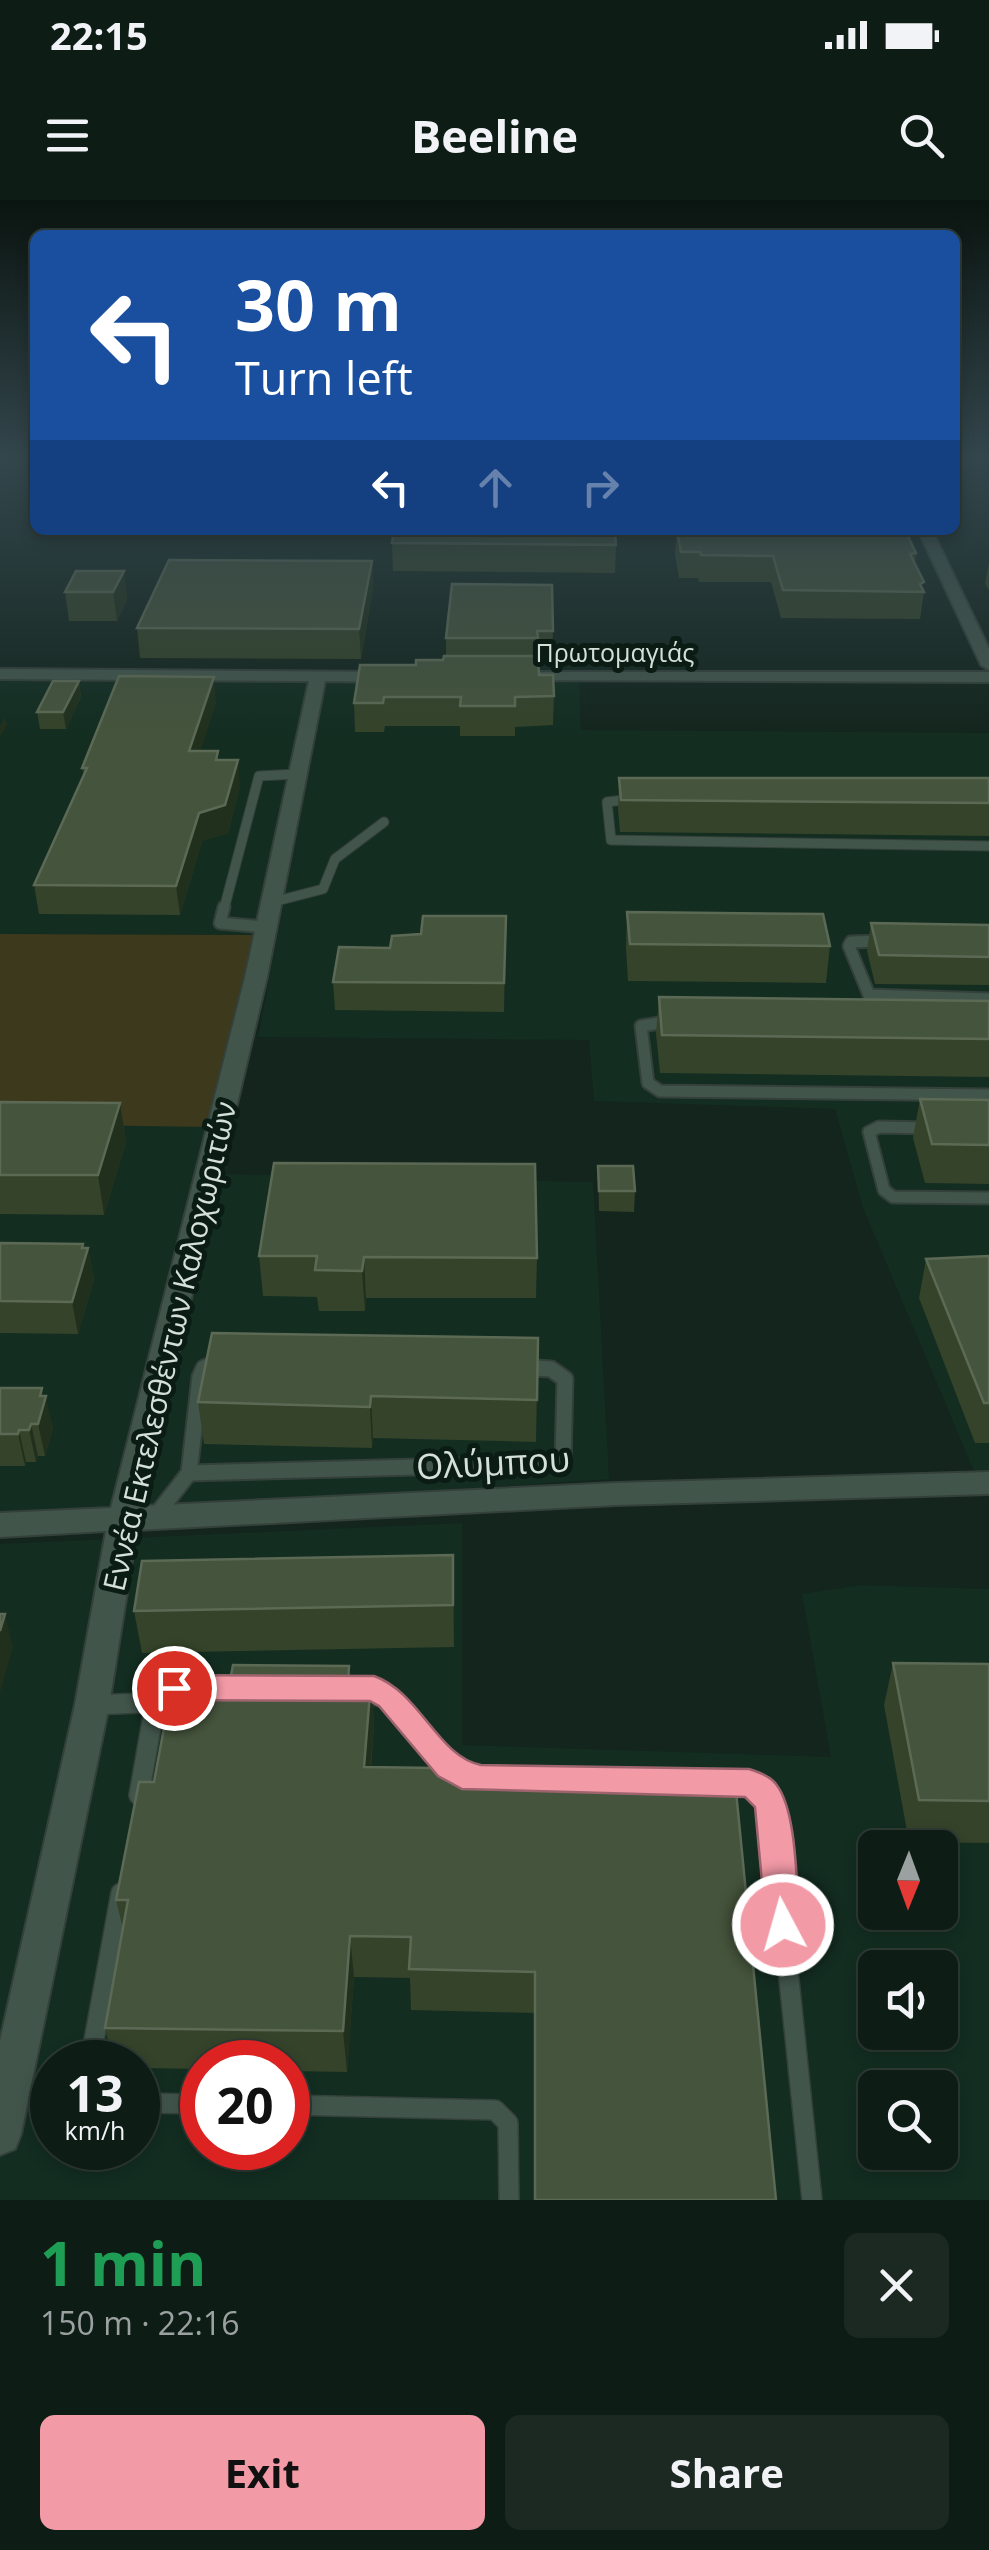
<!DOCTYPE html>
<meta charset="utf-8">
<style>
:root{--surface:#0e1c16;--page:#1c2923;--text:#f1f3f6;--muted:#9ba1a1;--line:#2e3a35;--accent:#f39aa7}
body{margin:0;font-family:"Open Sans",sans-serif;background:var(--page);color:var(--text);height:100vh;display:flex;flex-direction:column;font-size:38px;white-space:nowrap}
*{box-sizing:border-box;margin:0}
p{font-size:32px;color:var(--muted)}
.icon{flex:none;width:55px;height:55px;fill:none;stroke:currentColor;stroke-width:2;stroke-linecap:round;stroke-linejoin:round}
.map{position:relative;height:2000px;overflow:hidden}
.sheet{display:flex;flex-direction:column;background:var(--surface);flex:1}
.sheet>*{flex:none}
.guide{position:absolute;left:30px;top:30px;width:930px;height:305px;border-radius:15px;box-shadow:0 5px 15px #0003,0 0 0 2px var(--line);background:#1a4fa0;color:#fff;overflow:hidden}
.needle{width:65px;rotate:181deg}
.tools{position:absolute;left:858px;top:1630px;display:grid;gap:20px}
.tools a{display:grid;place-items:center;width:100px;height:100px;border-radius:15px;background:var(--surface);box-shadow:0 5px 15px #0003,0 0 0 2px var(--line);font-size:50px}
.speed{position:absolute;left:30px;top:1840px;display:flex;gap:20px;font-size:50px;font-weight:700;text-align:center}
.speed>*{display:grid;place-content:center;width:130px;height:130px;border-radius:50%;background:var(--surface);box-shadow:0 5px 15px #0003,0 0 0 2px var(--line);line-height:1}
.speed small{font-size:25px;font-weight:400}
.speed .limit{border:15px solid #d22;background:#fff;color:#111}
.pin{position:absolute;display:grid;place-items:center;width:85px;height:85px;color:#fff;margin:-42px;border:5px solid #fff;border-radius:50%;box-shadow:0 2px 10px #0007}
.me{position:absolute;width:110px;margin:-55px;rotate:354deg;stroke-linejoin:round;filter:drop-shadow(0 0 8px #0008)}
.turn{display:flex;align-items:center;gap:35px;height:210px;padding:0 40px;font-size:45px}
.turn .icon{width:130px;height:130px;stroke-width:2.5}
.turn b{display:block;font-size:70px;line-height:85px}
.lanes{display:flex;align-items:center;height:95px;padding:0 40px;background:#0003;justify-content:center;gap:50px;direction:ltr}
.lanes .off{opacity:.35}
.round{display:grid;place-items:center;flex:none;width:105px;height:105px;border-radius:15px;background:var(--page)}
.overview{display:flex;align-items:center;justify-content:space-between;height:170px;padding:0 40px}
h1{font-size:60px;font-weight:700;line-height:75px;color:#1e9e55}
.action{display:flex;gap:20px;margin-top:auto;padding:20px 40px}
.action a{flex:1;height:115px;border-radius:15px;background:var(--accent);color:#111;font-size:40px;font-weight:700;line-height:115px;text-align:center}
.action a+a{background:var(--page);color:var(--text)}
.status{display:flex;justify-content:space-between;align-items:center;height:70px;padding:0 50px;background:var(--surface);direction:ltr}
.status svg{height:28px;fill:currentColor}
header{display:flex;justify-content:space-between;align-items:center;height:130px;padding:0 40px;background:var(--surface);font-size:45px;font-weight:700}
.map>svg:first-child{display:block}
.built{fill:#132d21;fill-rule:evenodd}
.green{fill:#3d391d}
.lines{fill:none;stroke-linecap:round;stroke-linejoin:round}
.service-far3-casing{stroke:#34403a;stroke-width:11}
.service-far2-casing{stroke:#34403a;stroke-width:15}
.service-far1-casing{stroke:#34403a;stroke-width:19}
.service-casing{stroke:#34403a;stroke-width:22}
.minor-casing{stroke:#34403a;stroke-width:4}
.service-far3{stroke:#42554b;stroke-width:9}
.service-far2{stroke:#42554b;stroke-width:11}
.service-far1{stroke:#42554b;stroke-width:15}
.service{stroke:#42554b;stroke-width:19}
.minor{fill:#42554b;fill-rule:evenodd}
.wall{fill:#344329}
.shaded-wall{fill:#20301c}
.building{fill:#45543c;stroke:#5c6a55;stroke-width:2.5}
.route{fill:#f39aa7;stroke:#9e646d;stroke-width:2.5}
.labels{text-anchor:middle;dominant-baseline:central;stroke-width:10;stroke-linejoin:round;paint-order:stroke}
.far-street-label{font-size:25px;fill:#d5e0da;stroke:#0a1c14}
.street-label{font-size:30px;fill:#d5e0da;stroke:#0a1c14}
.near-street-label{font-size:35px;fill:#d5e0da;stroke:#0a1c14}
</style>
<div class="status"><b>22:15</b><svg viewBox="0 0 49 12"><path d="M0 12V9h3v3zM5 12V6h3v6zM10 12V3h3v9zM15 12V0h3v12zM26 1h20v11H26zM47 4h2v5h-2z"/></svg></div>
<header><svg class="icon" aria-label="menu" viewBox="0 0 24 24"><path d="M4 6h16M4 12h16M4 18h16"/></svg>Beeline<svg class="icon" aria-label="search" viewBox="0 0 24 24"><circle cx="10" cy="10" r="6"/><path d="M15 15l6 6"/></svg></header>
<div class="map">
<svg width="989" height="2000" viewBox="0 0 989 2000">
<rect width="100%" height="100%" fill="#13251d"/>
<!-- built -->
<g class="built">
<polygon points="0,477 303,479 310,483 256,735 0,734"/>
<polygon points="327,479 579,482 581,530 989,533 989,1275 976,1276 863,1008 835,909 594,901 589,840 258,837"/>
<polygon points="0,924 233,927 226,974 593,982 609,1279 0,1321"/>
<path d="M462 1323V1545L831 1557 802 1394 860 1385 989 1389V2000H0V1344ZM875 1648H940V1712H875ZM875 1768H940V1832H875ZM52 1862H138V1948H52ZM202 1862H288V1948H202ZM875 1888H940V1952H875Z"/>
</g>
<!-- green -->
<polygon class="green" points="0,734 256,735 209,927 0,924"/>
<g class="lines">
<defs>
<g id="service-far3">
<polyline points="632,599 607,602 611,640 989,646"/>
<polyline points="269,703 323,689 335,659 384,622"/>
<polyline points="224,709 259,576 297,574"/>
</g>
<g id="service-far2">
<polyline points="224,707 220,723 264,727"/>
<polyline points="882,741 851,742 849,746 869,795 989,799"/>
<polyline points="672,821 641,826 648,883 660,891 989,895"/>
<polyline points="932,928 879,927 869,932 884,990 893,997 989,998"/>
</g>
<g id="service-far1">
<polyline points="189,1273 563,1263 565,1179 551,1169 521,1167"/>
<polyline points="157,1314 189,1273 200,1177 204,1168 221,1161"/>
</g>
<g id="service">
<polyline points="355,1488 387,1499 463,1575"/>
<polyline points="94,1505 140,1503 185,1488"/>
<path d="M693 1582C724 1582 753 1578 771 1607L812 2000"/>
<polyline points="139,1595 156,1499"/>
<polyline points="90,1862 121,1693"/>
<polyline points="138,1903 202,1904"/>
<polyline points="288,1905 495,1910 508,1923 509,2000"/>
</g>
<g id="minor">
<polygon points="918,330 932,330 989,449 989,470 981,465"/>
<polygon points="0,469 389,472 397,477 389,482 325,481 267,777 142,1306 616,1283 989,1272 989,1294 616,1305 137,1330 109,1505 21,1934 15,1949 0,1955 0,1841 75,1505 106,1331 0,1337 0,1313 111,1308 245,777 309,481 0,479"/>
<polygon points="519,472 989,472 989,482 513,480 511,477"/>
</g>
</defs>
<!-- service-far3 casing -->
<use href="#service-far3" class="service-far3-casing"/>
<!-- service-far2 casing -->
<use href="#service-far2" class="service-far2-casing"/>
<!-- service-far1 casing -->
<use href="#service-far1" class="service-far1-casing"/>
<!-- service casing -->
<use href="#service" class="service-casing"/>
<!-- minor casing -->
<use href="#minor" class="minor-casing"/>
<!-- service-far3 -->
<use href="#service-far3" class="service-far3"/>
<!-- service-far2 -->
<use href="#service-far2" class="service-far2"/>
<!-- service-far1 -->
<use href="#service-far1" class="service-far1"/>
<!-- service -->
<use href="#service" class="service"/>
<!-- minor -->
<use href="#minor" class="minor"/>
</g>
<!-- wall -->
<g class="wall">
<rect x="955" y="256" width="34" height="9"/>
<polygon points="677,330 916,353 915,363 924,392 920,419 781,418 771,382 699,382 698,378 679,378 675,354"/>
<polygon points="392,343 616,345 615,373 393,371"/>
<polygon points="372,361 373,389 361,459 140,458 137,428"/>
<polygon points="989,362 989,390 985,384"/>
<polygon points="124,371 127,400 117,421 69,421 65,392"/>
<polygon points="452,384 553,431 552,460 538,460 539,475 554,496 553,525 515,527 515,536 460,536 460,526 385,526 384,532 355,532 354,503 416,465 443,460 446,456 446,438"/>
<polygon points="79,481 81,497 66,529 40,529 37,512"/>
<polygon points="216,502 200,551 219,560 240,587 228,633 202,641 180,715 39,714 34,685 84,575 82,568"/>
<polygon points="619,578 989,578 989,636 620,632 618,610"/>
<polygon points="627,712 830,746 826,783 628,781 626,748"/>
<polygon points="506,716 504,812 335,810 333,782 390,748 421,734"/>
<polygon points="871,723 989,725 989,785 875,784 867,751"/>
<polygon points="659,797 989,801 989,877 660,873 656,834"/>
<polygon points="920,899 989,900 989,984 925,983 913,938"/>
<polygon points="0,902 120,903 126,942 104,1015 0,1014"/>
<polygon points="598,966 635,991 634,1012 599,1011"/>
<polygon points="0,1043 88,1048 94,1079 78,1134 0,1133"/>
<polygon points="259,1056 537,1058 536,1098 366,1098 365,1111 319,1111 317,1097 263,1096"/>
<polygon points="989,1056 989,1243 975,1243 919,1098 926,1059"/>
<polygon points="538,1138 536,1242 373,1238 372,1248 204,1244 198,1202"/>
<polygon points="0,1188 44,1196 53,1228 45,1256 38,1256 36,1262 26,1262 25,1266 0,1266"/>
<polygon points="453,1355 454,1447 142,1453 134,1411"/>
<polygon points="893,1463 989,1464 989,1643 909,1642 884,1505"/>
<polygon points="230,1480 371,1481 374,1524 371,1567 588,1578 708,1590 776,2000 534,2000 534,1813 411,1810 410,1778 354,1777 347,1872 288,1871 288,1862 202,1862 202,1869 138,1868 138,1862 113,1862 105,1828 123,1729 116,1700 154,1582"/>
</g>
<!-- shaded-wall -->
<g class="shaded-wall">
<polygon points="372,361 373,389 361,459 359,429"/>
<polygon points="124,371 127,400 117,421 113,392"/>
<polygon points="214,477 216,502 192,578 189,551"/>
<polygon points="79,481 81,497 66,529 63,512"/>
<polygon points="5,516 7,525 0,537 0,526"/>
<polygon points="238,560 240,587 228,633 202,641 180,715 176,686 199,613"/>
<polygon points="120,903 126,942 104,1015 98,975"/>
<polygon points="83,1044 86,1057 88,1048 94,1079 78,1134 72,1102"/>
<polygon points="364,1057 366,1098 365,1111 362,1071"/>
<polygon points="42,1188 45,1201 46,1196 53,1228 45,1256 38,1224"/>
<polygon points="371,1196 373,1238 372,1248 370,1207"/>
<polygon points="31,1224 38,1256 36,1262 29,1230"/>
<polygon points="19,1230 26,1262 25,1266 18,1234"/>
<polygon points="5,1414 13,1447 0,1493 0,1431"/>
<polygon points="371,1481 374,1524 367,1609 364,1567"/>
<polygon points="350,1736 354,1777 347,1872 343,1831"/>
</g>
<!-- building -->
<g class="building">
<polygon points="394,330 615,330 616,345 392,343"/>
<polygon points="677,330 905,330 916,353 910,354 924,382 920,384 924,392 783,390 773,356 701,355 700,352 681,352"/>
<polygon points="169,360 372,361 359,429 137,428"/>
<polygon points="76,371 124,371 113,392 65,392"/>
<polygon points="452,384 552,385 553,431 537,431 538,438 446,438"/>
<polygon points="444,456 538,456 539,475 553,475 554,496 515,497 515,506 460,506 461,497 384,497 383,503 354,503 360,465 416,465 416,460 443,460"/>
<polygon points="119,476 214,477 189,551 218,551 216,560 238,560 225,605 199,613 176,686 34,685 87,568 82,568"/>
<polygon points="53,481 79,481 63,512 37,512"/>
<polygon points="619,578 989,578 989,603 621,600"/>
<polygon points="627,712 823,714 830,746 630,744"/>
<polygon points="423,716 506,716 504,783 333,782 339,747 390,748 392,736 421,734"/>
<polygon points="871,723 989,725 989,757 879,755"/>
<polygon points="659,797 989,801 989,839 662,835"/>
<polygon points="920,899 989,900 989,945 932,944"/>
<polygon points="0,902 120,903 98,975 0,975"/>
<polygon points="274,963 535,964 537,1058 364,1057 362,1071 315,1070 317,1056 259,1056"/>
<polygon points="598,966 633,966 635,991 599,991"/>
<polygon points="0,1043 83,1044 82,1048 88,1048 72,1102 0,1101"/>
<polygon points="989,1056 989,1203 984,1203 926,1059"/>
<polygon points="212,1133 538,1138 537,1200 371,1196 370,1207 198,1202"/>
<polygon points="0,1188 42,1188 40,1196 46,1196 38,1224 31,1224 29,1230 19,1230 18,1234 0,1234"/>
<polygon points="453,1355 453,1405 134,1411 142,1361"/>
<polygon points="0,1414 5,1414 0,1431"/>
<polygon points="893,1463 989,1464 989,1601 919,1600"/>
<polygon points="233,1465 349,1466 348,1482 371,1481 364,1567 588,1570 588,1578 707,1579 708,1590 736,1591 776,2000 535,2000 535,1772 409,1769 411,1737 350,1736 343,1831 105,1828 128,1700 116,1700 139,1582 154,1582 173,1479 230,1480"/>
</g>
<!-- sky -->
<linearGradient id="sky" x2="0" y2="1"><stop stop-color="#0a1410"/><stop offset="0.48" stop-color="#33464c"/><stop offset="1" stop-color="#33464c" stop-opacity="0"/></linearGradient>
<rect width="989" height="536" fill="url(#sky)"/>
<!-- route -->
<path class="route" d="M174 1475 374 1476C420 1492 438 1557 481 1565L749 1569C758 1572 770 1576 776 1584 798 1612 796 1689 800 1725L795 1736 783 1741 771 1736 766 1725 755 1607 745 1597 462 1589 438 1576 379 1506 370 1501 174 1500 163 1496 158 1488 163 1479Z"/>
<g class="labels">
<!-- far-street labels -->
<g class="far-street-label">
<text x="615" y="452">Πρωτομαγιάς</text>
</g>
<!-- street labels -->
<g class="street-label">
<text transform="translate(169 1146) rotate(-77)">Εννέα Εκτελεσθέντων Καλοχωριτών</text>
</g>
<!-- near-street labels -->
<g class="near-street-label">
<text transform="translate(493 1262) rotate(-3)">Ολύμπου</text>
</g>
</g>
</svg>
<div class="tools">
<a><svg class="needle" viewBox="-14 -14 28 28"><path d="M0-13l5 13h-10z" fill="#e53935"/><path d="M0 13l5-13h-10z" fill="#9ba1a1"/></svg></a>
<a><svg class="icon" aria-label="sound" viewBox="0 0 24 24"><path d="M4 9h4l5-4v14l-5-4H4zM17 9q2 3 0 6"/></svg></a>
<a><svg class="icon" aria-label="search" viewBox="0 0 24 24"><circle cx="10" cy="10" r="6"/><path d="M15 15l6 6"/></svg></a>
</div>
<div class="speed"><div>13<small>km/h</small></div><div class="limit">20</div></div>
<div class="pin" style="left:174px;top:1488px;background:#d93025"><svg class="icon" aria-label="arrive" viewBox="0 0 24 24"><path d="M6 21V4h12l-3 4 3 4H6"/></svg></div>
<svg class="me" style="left:783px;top:1725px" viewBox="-20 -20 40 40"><circle r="17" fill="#f39aa7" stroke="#fff" stroke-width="3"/><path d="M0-11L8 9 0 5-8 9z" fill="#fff"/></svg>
<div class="guide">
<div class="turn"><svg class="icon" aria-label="left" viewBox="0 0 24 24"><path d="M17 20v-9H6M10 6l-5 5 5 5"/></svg><div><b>30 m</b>Turn left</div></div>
<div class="lanes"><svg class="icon" aria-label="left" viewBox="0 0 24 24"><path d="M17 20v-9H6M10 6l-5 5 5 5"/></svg><svg class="icon off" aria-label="ahead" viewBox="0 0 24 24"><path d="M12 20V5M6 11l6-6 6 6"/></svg><svg class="icon off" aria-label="right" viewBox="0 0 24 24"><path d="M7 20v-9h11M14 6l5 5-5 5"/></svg></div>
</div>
</div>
<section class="sheet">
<div class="overview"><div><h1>1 min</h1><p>150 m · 22:16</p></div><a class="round"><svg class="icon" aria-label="close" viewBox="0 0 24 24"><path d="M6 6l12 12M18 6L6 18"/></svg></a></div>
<div class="action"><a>Exit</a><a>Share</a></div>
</section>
